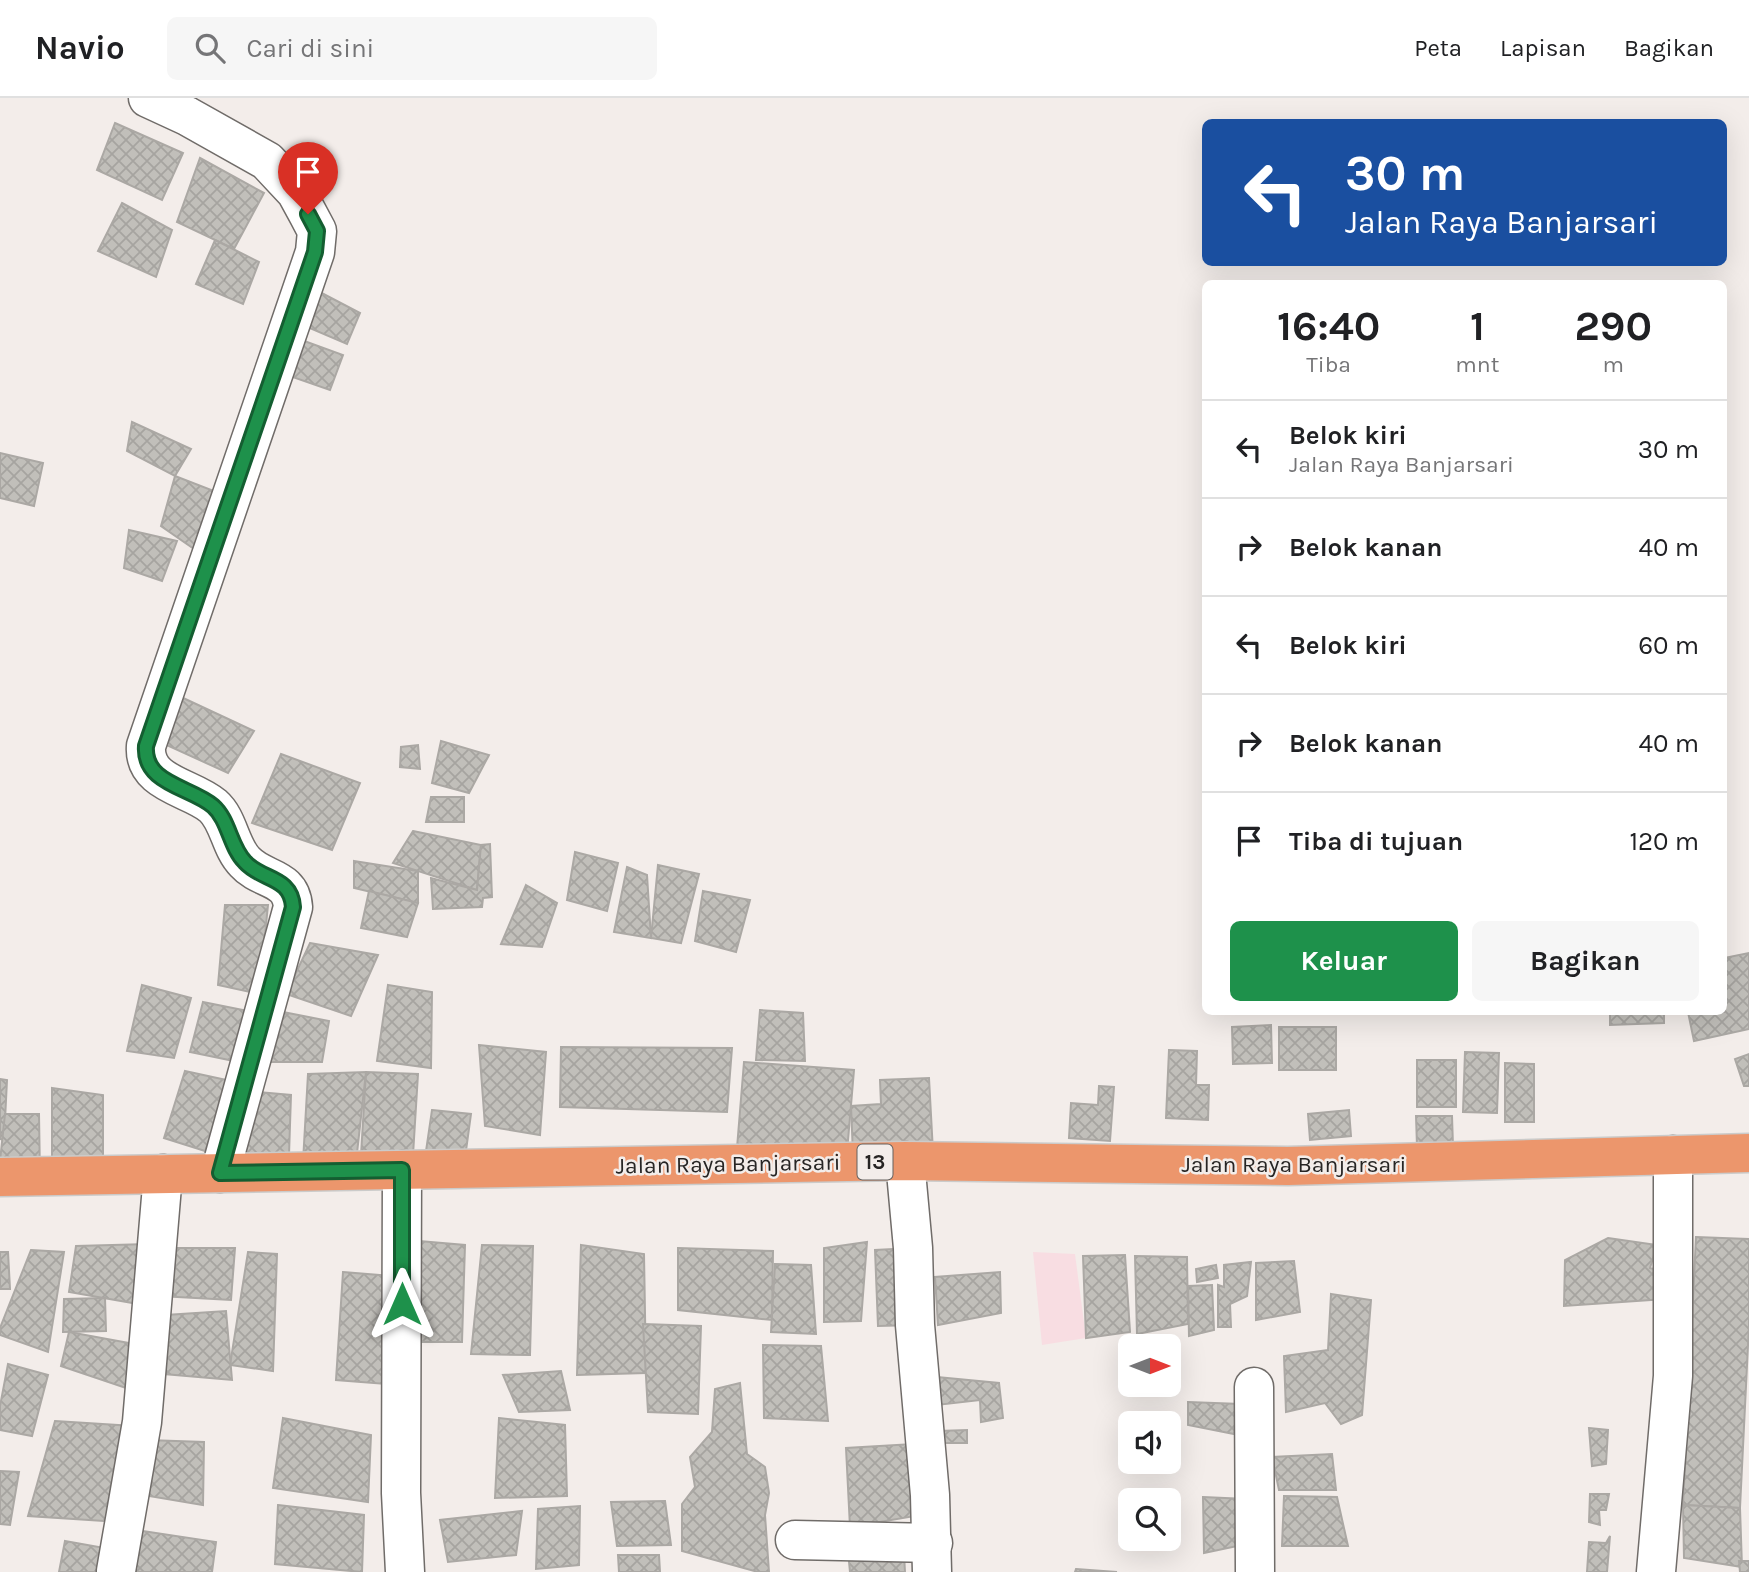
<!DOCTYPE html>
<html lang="id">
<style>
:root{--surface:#fff;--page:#f6f6f6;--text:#202124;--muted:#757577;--line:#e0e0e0;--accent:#1e914b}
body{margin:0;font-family:Karla,sans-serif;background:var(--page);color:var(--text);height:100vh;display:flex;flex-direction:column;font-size:26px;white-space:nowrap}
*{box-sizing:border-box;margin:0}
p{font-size:23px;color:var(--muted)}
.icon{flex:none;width:38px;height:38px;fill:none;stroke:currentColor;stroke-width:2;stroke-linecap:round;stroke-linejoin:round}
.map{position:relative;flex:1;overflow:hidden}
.details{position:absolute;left:1202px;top:182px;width:525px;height:735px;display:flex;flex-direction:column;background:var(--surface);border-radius:10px;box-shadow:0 7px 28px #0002}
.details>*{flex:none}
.banner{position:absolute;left:1202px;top:21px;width:525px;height:147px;border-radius:10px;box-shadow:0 7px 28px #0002;background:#1a4fa0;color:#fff;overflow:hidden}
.needle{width:46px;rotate:90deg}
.buttons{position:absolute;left:1118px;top:1236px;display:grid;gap:14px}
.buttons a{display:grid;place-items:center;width:63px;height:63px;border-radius:10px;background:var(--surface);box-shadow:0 7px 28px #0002;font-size:35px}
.pin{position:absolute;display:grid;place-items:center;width:60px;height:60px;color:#fff;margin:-72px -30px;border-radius:50% 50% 50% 0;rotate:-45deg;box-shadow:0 0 7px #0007}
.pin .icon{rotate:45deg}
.me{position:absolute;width:77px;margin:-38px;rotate:0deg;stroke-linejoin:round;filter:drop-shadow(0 0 5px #0008)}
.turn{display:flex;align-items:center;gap:24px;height:147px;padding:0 28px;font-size:32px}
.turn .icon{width:91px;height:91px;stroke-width:2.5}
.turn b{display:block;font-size:49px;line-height:60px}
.eta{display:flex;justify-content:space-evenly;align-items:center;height:119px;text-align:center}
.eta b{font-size:42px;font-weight:700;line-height:49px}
.primary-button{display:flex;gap:14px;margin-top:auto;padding:14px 28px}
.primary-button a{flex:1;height:80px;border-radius:10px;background:var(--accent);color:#fff;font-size:28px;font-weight:700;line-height:80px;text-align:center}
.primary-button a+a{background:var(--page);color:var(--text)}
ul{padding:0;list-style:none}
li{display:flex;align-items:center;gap:21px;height:98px;padding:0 28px;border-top:2px solid var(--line)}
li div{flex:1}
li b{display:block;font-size:26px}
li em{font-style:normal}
header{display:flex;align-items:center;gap:42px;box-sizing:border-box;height:98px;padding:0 35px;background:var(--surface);border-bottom:2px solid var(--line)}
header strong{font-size:33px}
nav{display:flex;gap:38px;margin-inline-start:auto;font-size:24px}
.search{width:490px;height:63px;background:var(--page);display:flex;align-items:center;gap:18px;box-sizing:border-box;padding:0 24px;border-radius:10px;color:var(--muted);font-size:26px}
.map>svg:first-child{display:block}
.medical{fill:#f8dde2}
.building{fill:url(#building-cross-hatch);stroke:#aba8a4;stroke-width:2}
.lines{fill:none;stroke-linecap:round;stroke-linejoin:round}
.minor-casing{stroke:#706c69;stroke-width:41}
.highway-casing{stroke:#cbcbca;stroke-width:41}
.minor{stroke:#fff;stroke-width:38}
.highway{stroke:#ec966c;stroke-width:38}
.route-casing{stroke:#145e31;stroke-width:18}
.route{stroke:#1e914b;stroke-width:12}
.labels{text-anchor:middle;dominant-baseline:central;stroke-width:5;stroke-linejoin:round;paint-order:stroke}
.shield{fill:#f3edea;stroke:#64615f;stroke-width:2}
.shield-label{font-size:21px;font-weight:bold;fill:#272524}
.street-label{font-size:23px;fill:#272524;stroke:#f3edea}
</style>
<header>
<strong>Navio</strong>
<div class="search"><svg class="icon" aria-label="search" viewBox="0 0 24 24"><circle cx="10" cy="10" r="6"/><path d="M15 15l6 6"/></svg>Cari di sini</div>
<nav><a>Peta</a><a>Lapisan</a><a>Bagikan</a></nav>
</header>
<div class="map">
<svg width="1749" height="1474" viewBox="0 0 1749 1474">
<defs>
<pattern id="building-cross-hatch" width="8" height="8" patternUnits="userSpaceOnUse" patternTransform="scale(1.75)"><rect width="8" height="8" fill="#c1bfba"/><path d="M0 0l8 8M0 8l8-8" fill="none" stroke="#a6a4a0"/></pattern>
</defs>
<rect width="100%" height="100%" fill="#f3edea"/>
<!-- medical -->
<polygon class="medical" points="1033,1154 1075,1156 1086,1240 1042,1247"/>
<!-- building -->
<g class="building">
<polygon points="115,25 183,55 162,102 97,72"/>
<polygon points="200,60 264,95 234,151 177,124"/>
<polygon points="122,105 172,132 156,179 98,153"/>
<polygon points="215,142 259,164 243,206 196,186"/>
<polygon points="314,191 360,215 347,246 298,225"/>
<polygon points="296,240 343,257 330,292 281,275"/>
<polygon points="132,324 191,351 175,378 127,353"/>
<polygon points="0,355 43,365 34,408 0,400"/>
<polygon points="175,378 214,393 194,451 161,428"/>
<polygon points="129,432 177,443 162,483 124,470"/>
<polygon points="166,592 254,633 228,675 149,639"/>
<polygon points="441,643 489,657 469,695 432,685"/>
<polygon points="418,647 420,671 400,669 401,649"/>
<polygon points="281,656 360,685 332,752 252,725"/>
<polygon points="431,699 464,699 464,724 426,724"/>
<polygon points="413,733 481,747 477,792 393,765"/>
<polygon points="490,746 492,799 483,800 482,809 433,811 431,780 477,792 481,747"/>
<polygon points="575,754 618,765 607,813 567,802"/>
<polygon points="354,763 418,773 418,805 354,790"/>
<polygon points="658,767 699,776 681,845 651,840"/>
<polygon points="627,769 647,777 651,840 614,834"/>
<polygon points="526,787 557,805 542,849 501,846"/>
<polygon points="369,793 418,805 407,839 361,830"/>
<polygon points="703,793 750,802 736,854 695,843"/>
<polygon points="225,807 268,807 259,896 218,887"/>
<polygon points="310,845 378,857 351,918 286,896"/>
<polygon points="1749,855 1749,931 1694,943 1688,914 1724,914 1724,860"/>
<polygon points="142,887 191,900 174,960 127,953"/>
<polygon points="388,887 432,894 431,970 377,963"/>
<polygon points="203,904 248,913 234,963 190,954"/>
<polygon points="760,912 803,915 805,963 756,962"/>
<polygon points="278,913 329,923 322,964 271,964"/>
<polygon points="1610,914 1664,914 1664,925 1610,927"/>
<polygon points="1271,927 1272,965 1233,966 1232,929"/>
<rect x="1279" y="929" width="57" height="43"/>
<polygon points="479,947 546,954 540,1037 485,1028"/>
<polygon points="561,949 732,950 727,1014 560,1009"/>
<polygon points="1169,952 1197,953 1196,987 1209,987 1208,1022 1166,1020"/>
<polygon points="1465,954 1499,955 1497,1015 1463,1014"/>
<polygon points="1749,956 1749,988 1744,988 1735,961"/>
<rect x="1417" y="962" width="39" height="47"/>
<polygon points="744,964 854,972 847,1054 737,1050"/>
<polygon points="1505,965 1534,966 1534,1024 1505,1024"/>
<polygon points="185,973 231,983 205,1053 164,1040"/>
<polygon points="366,974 418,976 413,1057 361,1057"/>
<polygon points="366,974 355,1073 303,1064 308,976"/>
<polygon points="929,980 933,1054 853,1057 851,1008 881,1006 880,982"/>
<polygon points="0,981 7,982 4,1042 0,1041"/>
<polygon points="1099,988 1114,989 1110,1043 1069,1040 1071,1005 1098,1007"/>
<polygon points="52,990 103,997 103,1077 52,1078"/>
<polygon points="258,994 291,997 289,1057 240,1057"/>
<polygon points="432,1012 471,1016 465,1060 425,1060"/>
<polygon points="1349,1012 1351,1038 1310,1042 1308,1016"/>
<polygon points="5,1016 39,1016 40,1078 0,1063"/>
<polygon points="1416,1018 1452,1018 1453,1048 1417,1048"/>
<polygon points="1696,1139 1749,1141 1749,1227 1740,1410 1683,1407"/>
<polygon points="1608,1140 1657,1147 1650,1170 1665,1174 1665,1201 1564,1208 1565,1162"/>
<polygon points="419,1143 465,1147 462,1244 421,1244"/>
<polygon points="867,1144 861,1223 824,1224 824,1150"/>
<polygon points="148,1146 144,1207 69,1194 76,1148"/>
<polygon points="482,1147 533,1148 530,1257 471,1256"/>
<polygon points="581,1147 644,1156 646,1275 577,1277"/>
<polygon points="163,1150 235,1150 231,1202 160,1198"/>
<polygon points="678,1150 773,1153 772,1222 678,1212"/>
<polygon points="913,1150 915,1227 878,1228 875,1152"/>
<polygon points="31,1152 64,1154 48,1254 0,1237 0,1230"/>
<polygon points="0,1154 8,1154 10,1191 0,1191"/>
<polygon points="248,1154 277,1156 273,1273 230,1267"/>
<polygon points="1125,1157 1130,1234 1086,1240 1083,1158"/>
<polygon points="1135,1158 1187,1159 1188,1226 1137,1236"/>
<polygon points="1294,1163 1300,1214 1256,1222 1256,1165"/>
<polygon points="1251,1164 1247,1198 1230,1206 1231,1229 1218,1229 1218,1187 1224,1189 1224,1167"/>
<polygon points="775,1166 811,1167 816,1236 771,1234"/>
<polygon points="1216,1167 1218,1180 1197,1184 1196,1171"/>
<polygon points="343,1174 391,1178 386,1286 336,1282"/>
<polygon points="1000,1174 1001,1215 938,1227 935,1179"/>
<polygon points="1212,1187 1214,1232 1189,1238 1188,1188"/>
<polygon points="1331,1196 1371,1202 1362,1317 1341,1326 1325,1305 1286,1314 1284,1258 1328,1252"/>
<polygon points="105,1200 106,1233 63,1234 64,1201"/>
<polygon points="226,1213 232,1282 164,1276 166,1217"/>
<polygon points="643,1226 701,1228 698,1316 648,1314"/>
<polygon points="69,1234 140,1247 126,1290 61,1268"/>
<polygon points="763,1247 821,1248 828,1323 764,1320"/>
<polygon points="8,1266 48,1277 32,1338 0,1332 0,1308"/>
<polygon points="561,1273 570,1312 519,1314 503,1277"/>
<polygon points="937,1279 999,1285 1003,1320 981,1324 980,1302 937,1307"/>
<polygon points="740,1285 747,1356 765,1369 769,1395 765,1417 769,1474 758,1474 682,1453 682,1406 695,1389 690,1359 712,1334 715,1291"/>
<polygon points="1188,1304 1240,1306 1234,1336 1188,1327"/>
<polygon points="283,1320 371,1337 368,1404 273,1390"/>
<polygon points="499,1320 565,1327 567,1398 495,1400"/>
<polygon points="55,1323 133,1328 119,1424 28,1418"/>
<polygon points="1589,1330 1608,1332 1606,1366 1592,1368"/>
<polygon points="967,1332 967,1345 943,1345 939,1333"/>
<polygon points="147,1342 204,1344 203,1407 137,1396"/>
<polygon points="913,1346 915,1418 850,1429 846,1350"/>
<polygon points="1332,1356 1336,1392 1279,1392 1272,1359"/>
<polygon points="0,1373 19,1374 10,1427 0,1426"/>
<polygon points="1590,1396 1609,1396 1606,1412 1599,1412 1600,1427 1589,1424"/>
<polygon points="1284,1398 1337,1399 1348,1448 1282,1448"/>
<polygon points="1203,1399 1246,1401 1247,1446 1204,1455"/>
<polygon points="665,1403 671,1447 617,1448 611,1404"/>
<polygon points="278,1407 364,1417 362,1474 275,1466"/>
<polygon points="1683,1407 1740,1410 1742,1469 1684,1460"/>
<polygon points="580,1408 579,1467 536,1471 538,1411"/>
<polygon points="522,1413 516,1457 448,1464 440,1422"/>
<polygon points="136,1432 216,1444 212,1474 130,1474"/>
<polygon points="1610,1438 1607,1474 1587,1474 1589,1444 1606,1445"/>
<polygon points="65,1443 110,1451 104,1474 59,1474"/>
<polygon points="848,1453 904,1456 905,1474 850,1474"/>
<polygon points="618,1457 659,1457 660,1474 619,1474"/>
<polygon points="1739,1463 1749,1463 1749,1474 1740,1474"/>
<polygon points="1076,1471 1117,1474 1075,1474"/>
</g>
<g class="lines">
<defs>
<g id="minor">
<path d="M148 0 187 18 267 63 296 94 308 116 317 133 315 154 146 648C143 686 191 689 213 708 229 722 230 749 245 764 262 783 291 778 293 809L220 1075"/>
<polyline points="905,1063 913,1150 915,1227 930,1397 932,1474"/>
<polyline points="402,1072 401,1395 405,1474"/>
<polyline points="1254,1289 1255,1474"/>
<polyline points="795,1442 933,1445"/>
<polyline points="116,1473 142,1324 163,1076"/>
<polyline points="1656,1474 1673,1278 1673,1057"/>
</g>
<polyline id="highway" points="0,1079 905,1063 1288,1068 1749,1055"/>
</defs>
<!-- minor casing -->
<use href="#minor" class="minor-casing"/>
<!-- highway casing -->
<use href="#highway" class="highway-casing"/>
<!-- minor -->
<use href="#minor" class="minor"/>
<!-- highway -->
<use href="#highway" class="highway"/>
</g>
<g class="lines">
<defs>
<path id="route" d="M308 116 317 133 315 154 146 648C143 686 191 689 213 708 229 722 230 749 245 764 262 783 291 778 293 809L220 1075 402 1072V1206"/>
</defs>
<!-- route casing -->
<use href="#route" class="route-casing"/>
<!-- route -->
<use href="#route" class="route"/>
</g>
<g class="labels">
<!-- shield labels -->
<rect class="shield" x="857.5" y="1046.5" width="35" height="35" rx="5"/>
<g class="shield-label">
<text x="875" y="1064">13</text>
</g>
<!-- street labels -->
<g class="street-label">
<text transform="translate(728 1066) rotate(-1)">Jalan Raya Banjarsari</text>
<text x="1294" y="1066">Jalan Raya Banjarsari</text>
</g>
</g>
</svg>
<div class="buttons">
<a><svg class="needle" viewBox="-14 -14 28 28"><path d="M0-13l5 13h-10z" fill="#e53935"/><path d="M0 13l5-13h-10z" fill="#757577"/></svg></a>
<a><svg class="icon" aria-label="sound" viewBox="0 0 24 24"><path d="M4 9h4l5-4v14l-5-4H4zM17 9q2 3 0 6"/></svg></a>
<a><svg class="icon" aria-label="search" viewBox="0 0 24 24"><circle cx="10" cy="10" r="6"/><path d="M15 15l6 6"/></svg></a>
</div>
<div class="pin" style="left:308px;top:116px;background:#d93025"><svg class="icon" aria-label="arrive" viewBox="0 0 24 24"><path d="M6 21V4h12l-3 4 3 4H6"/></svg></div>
<svg class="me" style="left:402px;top:1206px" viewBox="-20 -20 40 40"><path d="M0-17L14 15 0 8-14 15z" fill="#1e914b" stroke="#fff" stroke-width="4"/></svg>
<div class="banner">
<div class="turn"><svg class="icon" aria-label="left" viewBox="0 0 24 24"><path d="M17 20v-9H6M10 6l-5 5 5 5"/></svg><div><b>30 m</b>Jalan Raya Banjarsari</div></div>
</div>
<section class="details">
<div class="eta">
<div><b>16:40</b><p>Tiba</p></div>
<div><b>1</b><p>mnt</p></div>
<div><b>290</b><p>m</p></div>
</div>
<ul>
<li><svg class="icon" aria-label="left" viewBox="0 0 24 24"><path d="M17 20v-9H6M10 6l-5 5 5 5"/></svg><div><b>Belok kiri</b><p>Jalan Raya Banjarsari</p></div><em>30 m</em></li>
<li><svg class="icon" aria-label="right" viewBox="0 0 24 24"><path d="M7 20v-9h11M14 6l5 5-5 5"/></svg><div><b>Belok kanan</b></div><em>40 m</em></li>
<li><svg class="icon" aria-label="left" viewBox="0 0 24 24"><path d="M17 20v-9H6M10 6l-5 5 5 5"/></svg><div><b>Belok kiri</b></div><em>60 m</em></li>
<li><svg class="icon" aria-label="right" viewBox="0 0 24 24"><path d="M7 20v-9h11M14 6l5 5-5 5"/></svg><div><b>Belok kanan</b></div><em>40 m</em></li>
<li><svg class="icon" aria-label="arrive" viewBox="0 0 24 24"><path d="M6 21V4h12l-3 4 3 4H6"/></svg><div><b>Tiba di tujuan</b></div><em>120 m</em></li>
</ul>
<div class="primary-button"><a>Keluar</a><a>Bagikan</a></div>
</section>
</div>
